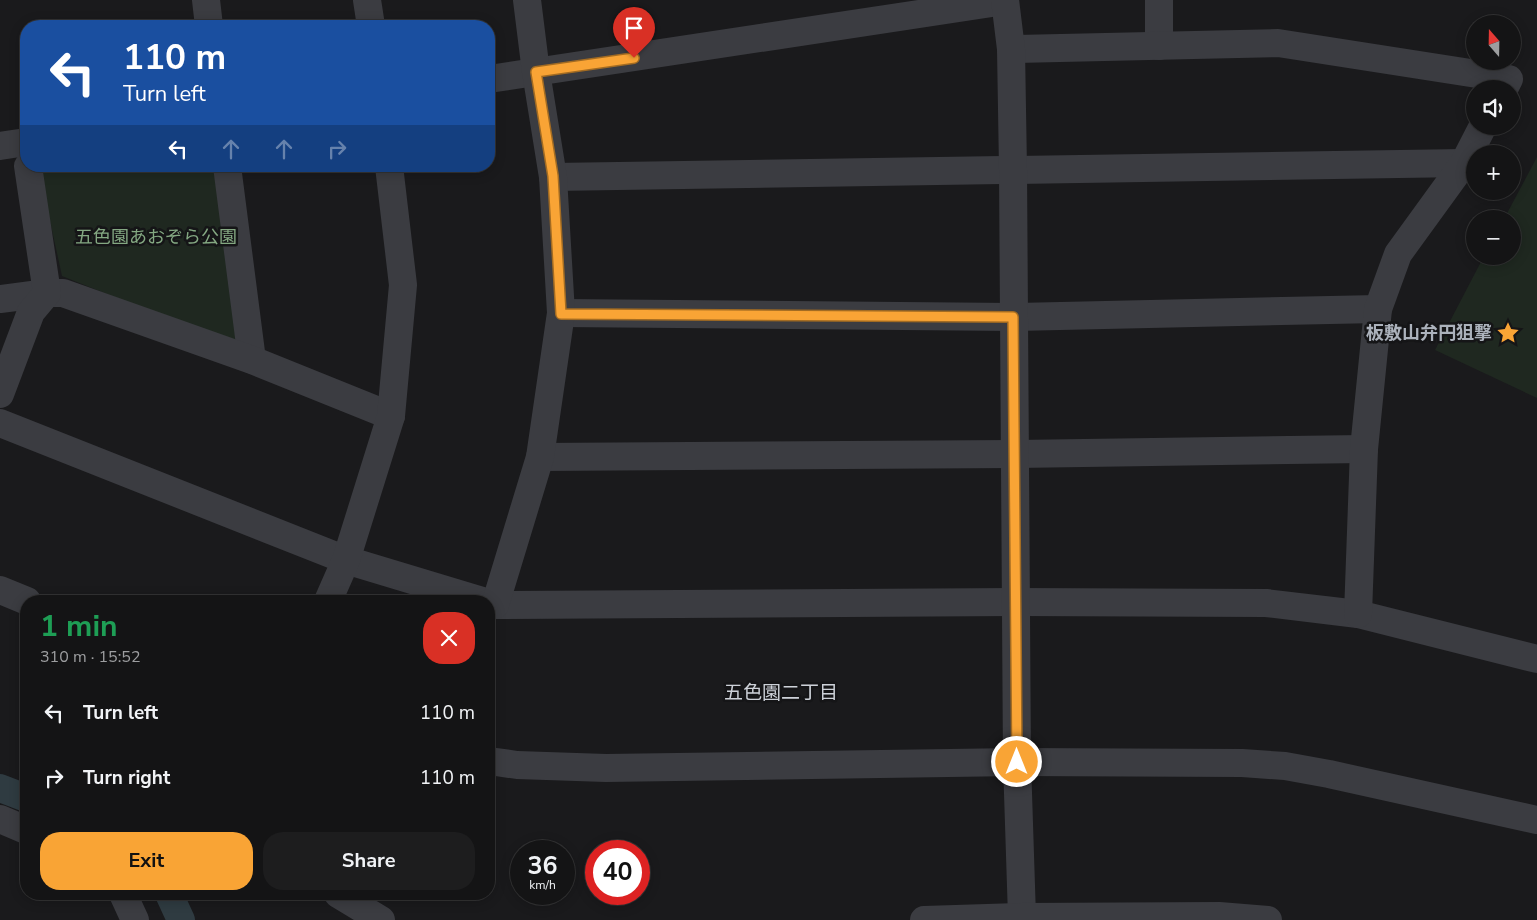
<!DOCTYPE html>
<meta charset="utf-8">
<style>
:root{--surface:#141415;--page:#1d1d1e;--text:#f1f3f6;--muted:#9d9ea0;--line:#333334;--accent:#f9a435}
body{margin:0;font-family:"Nunito Sans","Noto Sans JP",sans-serif;background:var(--page);color:var(--text);height:100vh;display:flex;flex-direction:column;font-size:19px;white-space:nowrap}
*{box-sizing:border-box;margin:0}
p{font-size:16px;color:var(--muted)}
.icon{flex:none;width:28px;height:28px;fill:none;stroke:currentColor;stroke-width:2;stroke-linecap:round;stroke-linejoin:round}
.map{position:relative;flex:1;overflow:hidden}
.drawer{position:absolute;left:20px;top:595px;width:475px;height:305px;display:flex;flex-direction:column;background:var(--surface);border-radius:20px;box-shadow:0 2px 12px #0003,0 0 0 1px var(--line)}
.drawer>*{flex:none}
.top-card{position:absolute;left:20px;top:20px;width:475px;height:152px;border-radius:20px;box-shadow:0 2px 12px #0003,0 0 0 1px var(--line);background:#1a4fa0;color:#fff;overflow:hidden}
.needle{width:32px;rotate:340deg}
.controls{position:absolute;left:1466px;top:15px;display:grid;gap:10px}
.controls a{display:grid;place-items:center;width:55px;height:55px;border-radius:50%;background:var(--surface);box-shadow:0 2px 12px #0003,0 0 0 1px var(--line);font-size:25px}
.speed{position:absolute;left:510px;top:840px;display:flex;gap:10px;font-size:25px;font-weight:700;text-align:center}
.speed>*{display:grid;place-content:center;width:65px;height:65px;border-radius:50%;background:var(--surface);box-shadow:0 2px 12px #0003,0 0 0 1px var(--line);line-height:1}
.speed small{font-size:12px;font-weight:400}
.speed .limit{border:8px solid #d22;background:#fff;color:#111}
.pin{position:absolute;display:grid;place-items:center;width:42px;height:42px;color:#fff;margin:-51px -21px;border-radius:50% 50% 50% 0;rotate:-45deg;box-shadow:0 0 5px #0007}
.pin .icon{rotate:45deg}
.me{position:absolute;width:55px;margin:-28px;rotate:0deg;stroke-linejoin:round;filter:drop-shadow(0 0 4px #0008)}
.turn{display:flex;align-items:center;gap:18px;height:105px;padding:0 20px;font-size:22px}
.turn .icon{width:65px;height:65px;stroke-width:2.5}
.turn b{display:block;font-size:35px;line-height:42px}
.lanes{display:flex;align-items:center;height:48px;padding:0 20px;background:#0003;justify-content:center;gap:25px;direction:ltr}
.lanes .off{opacity:.35}
.round{display:grid;place-items:center;flex:none;width:52px;height:52px;border-radius:20px;background:var(--page)}
.summary{display:flex;align-items:center;justify-content:space-between;height:85px;padding:0 20px}
h1{font-size:30px;font-weight:700;line-height:38px;color:#1e9e55}
.action{display:flex;gap:10px;margin-top:auto;padding:10px 20px}
.action a{flex:1;height:58px;border-radius:20px;background:var(--accent);color:#111;font-size:20px;font-weight:700;line-height:58px;text-align:center}
.action a+a{background:var(--page);color:var(--text)}
ul{padding:0;list-style:none}
li{display:flex;align-items:center;gap:15px;height:65px;padding:0 20px}
li div{flex:1}
li b{display:block;font-size:19px}
li em{font-style:normal}
.map>svg:first-child{display:block}
.green{fill:#1f2820}
.lines{fill:none;stroke-linecap:round;stroke-linejoin:round}
.canal{stroke:#2f3b41;stroke-width:28}
.minor{stroke:#3b3c41;stroke-width:28}
.tertiary{stroke:#3b3c41;stroke-width:28}
.route-casing{stroke:#a26b22;stroke-width:12}
.route{stroke:#f9a435;stroke-width:9}
.labels{text-anchor:middle;dominant-baseline:central;stroke-width:5;stroke-linejoin:round;paint-order:stroke}
.park-label{font-size:18px;fill:#84a882;stroke:#151517}
.poi-label{font-size:18px;font-weight:bold;fill:#acb2bc;stroke:#151517;text-anchor:end}
.neighbourhood-label{font-size:19px;fill:#cdd1d8;stroke:#151517}
</style>
<div class="map">
<svg width="1537" height="920" viewBox="0 0 1537 920">
<rect width="100%" height="100%" fill="#1a1a1c"/>
<!-- green -->
<g class="green">
<polygon points="1537,157 1537,398 1435,350 1484,256 1512,256 1512,219 1504,219"/>
<polygon points="38,166 219,166 244,349 62,276"/>
</g>
<g class="lines">
<!-- canal -->
<g class="canal">
<polyline points="0,788 26,798"/>
<polyline points="169,894 181,920"/>
</g>
<!-- minor -->
<g class="minor">
<polyline points="206,0 209,26"/>
<polyline points="1159,0 1159,46"/>
<polyline points="1011,49 1278,43 1509,79 1504,89"/>
<polyline points="489,79 1005,1"/>
<polyline points="0,146 26,142"/>
<polyline points="227,166 252,360"/>
<polyline points="553,177 1464,163"/>
<polyline points="0,299 47,293 63,293 252,360 391,416"/>
<polyline points="561,313 1013,317 1378,309"/>
<polyline points="0,394 31,312 47,293 28,166"/>
<polyline points="0,423 346,560 482,601"/>
<polyline points="540,457 1014,454 1364,449"/>
<polyline points="489,603 495,605 1016,602 1266,603 1358,614 1537,659"/>
<polyline points="495,605 540,457 561,313 553,177 536,72 527,0"/>
<polyline points="1358,614 1364,449 1378,309 1398,254 1464,163 1483,126"/>
<polyline points="1017,762 1022,917"/>
<polyline points="0,819 26,830"/>
<polyline points="123,894 135,920"/>
<polyline points="338,894 381,920"/>
<polyline points="924,920 1022,917 1219,916 1268,920"/>
</g>
<!-- tertiary -->
<g class="tertiary">
<polyline points="367,0 371,26"/>
<polyline points="1005,0 1011,49 1013,169 1017,762"/>
<polyline points="0,590 27,601"/>
<polyline points="328,601 346,560 391,416 403,285 389,166"/>
<polyline points="489,761 517,765 606,768 1017,762 1242,763 1285,766 1329,774 1537,820"/>
</g>
</g>
<g class="lines">
<defs>
<polyline id="route" points="634,58 536,72 553,176 561,314 1013,317 1017,762"/>
</defs>
<!-- route casing -->
<use href="#route" class="route-casing"/>
<!-- route -->
<use href="#route" class="route"/>
</g>
<!-- icons -->
<defs>
<symbol id="sight-bare" viewBox="-9 -9 18 18"><path d="M0-6L1.8-2.2L6-1.7L2.9 1.2L3.7 5.4L0 3.3L-3.7 5.4L-2.9 1.2L-6-1.7L-1.8-2.2Z" fill="#f9a435" stroke="#151517" stroke-width="2.5" paint-order="stroke"/></symbol>
</defs>
<g fill-rule="evenodd">
<use href="#sight-bare" x="1492" y="317" width="32" height="32"/>
</g>
<g class="labels">
<!-- park labels -->
<g class="park-label">
<text x="156" y="237">五色園あおぞら公園</text>
</g>
<!-- poi labels -->
<g class="poi-label">
<text x="1492" y="333">板敷山弁円狙撃</text>
</g>
<!-- neighbourhood labels -->
<g class="neighbourhood-label">
<text x="781" y="693">五色園二丁目</text>
</g>
</g>
</svg>
<div class="controls">
<a><svg class="needle" viewBox="-14 -14 28 28"><path d="M0-13l5 13h-10z" fill="#e53935"/><path d="M0 13l5-13h-10z" fill="#9d9ea0"/></svg></a>
<a><svg class="icon" aria-label="sound" viewBox="0 0 24 24"><path d="M4 9h4l5-4v14l-5-4H4zM17 9q2 3 0 6"/></svg></a>
<a>+</a>
<a>−</a>
</div>
<div class="speed"><div>36<small>km/h</small></div><div class="limit">40</div></div>
<div class="pin" style="left:634px;top:58px;background:#d93025"><svg class="icon" aria-label="arrive" viewBox="0 0 24 24"><path d="M6 21V4h12l-3 4 3 4H6"/></svg></div>
<svg class="me" style="left:1017px;top:762px" viewBox="-20 -20 40 40"><circle r="17" fill="#f9a435" stroke="#fff" stroke-width="3"/><path d="M0-11L8 9 0 5-8 9z" fill="#fff"/></svg>
<div class="top-card">
<div class="turn"><svg class="icon" aria-label="left" viewBox="0 0 24 24"><path d="M17 20v-9H6M10 6l-5 5 5 5"/></svg><div><b>110 m</b>Turn left</div></div>
<div class="lanes"><svg class="icon" aria-label="left" viewBox="0 0 24 24"><path d="M17 20v-9H6M10 6l-5 5 5 5"/></svg><svg class="icon off" aria-label="ahead" viewBox="0 0 24 24"><path d="M12 20V5M6 11l6-6 6 6"/></svg><svg class="icon off" aria-label="ahead" viewBox="0 0 24 24"><path d="M12 20V5M6 11l6-6 6 6"/></svg><svg class="icon off" aria-label="right" viewBox="0 0 24 24"><path d="M7 20v-9h11M14 6l5 5-5 5"/></svg></div>
</div>
<section class="drawer">
<div class="summary"><div><h1>1 min</h1><p>310 m · 15:52</p></div><a class="round" style="background:#d93025;color:#fff"><svg class="icon" aria-label="close" viewBox="0 0 24 24"><path d="M6 6l12 12M18 6L6 18"/></svg></a></div>
<ul>
<li><svg class="icon" aria-label="left" viewBox="0 0 24 24"><path d="M17 20v-9H6M10 6l-5 5 5 5"/></svg><div><b>Turn left</b></div><em>110 m</em></li>
<li><svg class="icon" aria-label="right" viewBox="0 0 24 24"><path d="M7 20v-9h11M14 6l5 5-5 5"/></svg><div><b>Turn right</b></div><em>110 m</em></li>
</ul>
<div class="action"><a>Exit</a><a>Share</a></div>
</section>
</div>
